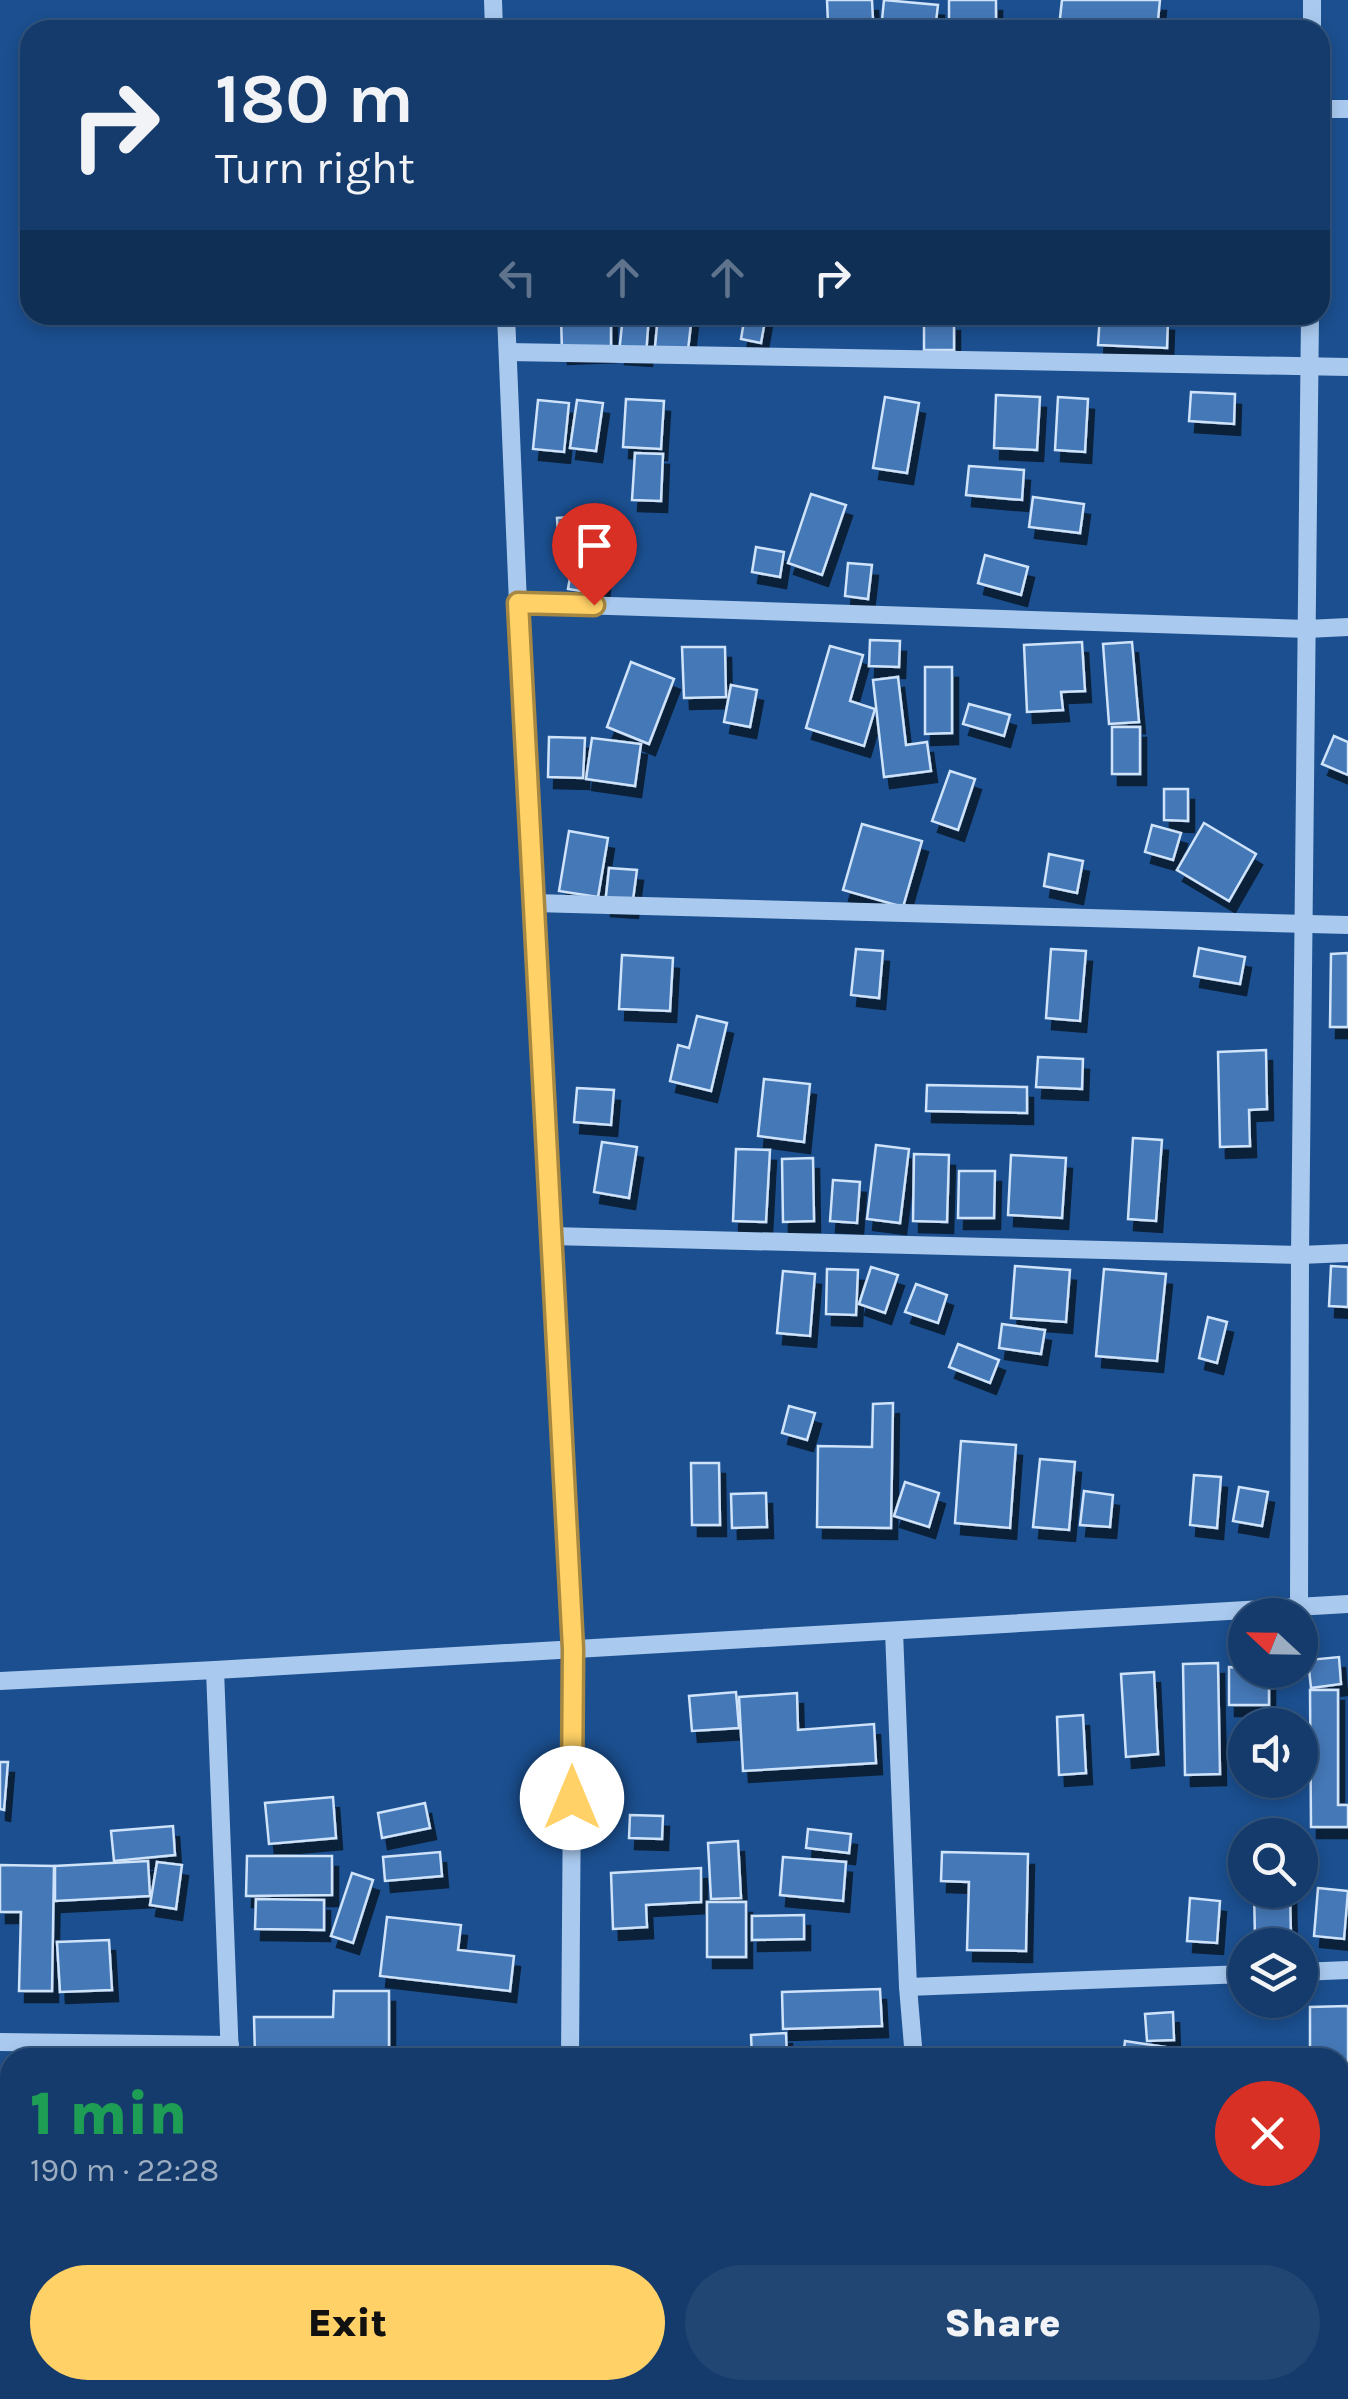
<!DOCTYPE html>
<meta charset="utf-8">
<style>
:root{--surface:#143b6b;--page:#214673;--text:#f1f3f6;--muted:#9dadc1;--line:#33557e;--accent:#ffd166}
body{margin:0;font-family:Karla,sans-serif;background:var(--page);color:var(--text);height:100vh;display:flex;flex-direction:column;font-size:38px;white-space:nowrap}
*{box-sizing:border-box;margin:0}
p{font-size:32px;color:var(--muted)}
.icon{flex:none;width:55px;height:55px;fill:none;stroke:currentColor;stroke-width:2;stroke-linecap:round;stroke-linejoin:round}
.map{position:relative;flex:1;overflow:hidden}
.sheet{position:absolute;left:0px;top:2048px;width:1350px;height:352px;display:flex;flex-direction:column;background:var(--surface);border-radius:30px 30px 0 0;box-shadow:0 5px 15px #0003,0 0 0 2px var(--line)}
.sheet>*{flex:none}
.banner{position:absolute;left:20px;top:20px;width:1310px;height:305px;border-radius:30px;box-shadow:0 5px 15px #0003,0 0 0 2px var(--line);background:#143b6b;color:var(--text);overflow:hidden}
.needle{width:65px;rotate:292deg}
.buttons{position:absolute;left:1228px;top:1598px;display:grid;gap:20px}
.buttons a{display:grid;place-items:center;width:90px;height:90px;border-radius:50%;background:var(--surface);box-shadow:0 5px 15px #0003,0 0 0 2px var(--line);font-size:50px}
.pin{position:absolute;display:grid;place-items:center;width:85px;height:85px;color:#fff;margin:-102px -42px;border-radius:50% 50% 50% 0;rotate:-45deg;box-shadow:0 0 10px #0007}
.pin .icon{rotate:45deg}
.me{position:absolute;width:110px;margin:-55px;rotate:0deg;stroke-linejoin:round;filter:drop-shadow(0 0 8px #0008)}
.turn{display:flex;align-items:center;gap:35px;height:210px;padding:0 30px;font-size:45px}
.turn .icon{width:130px;height:130px;stroke-width:2.5}
.turn b{display:block;font-size:70px;line-height:85px}
.lanes{display:flex;align-items:center;height:95px;padding:0 30px;background:#0003;justify-content:center;gap:50px;direction:ltr}
.lanes .off{opacity:.35}
.round{display:grid;place-items:center;flex:none;width:105px;height:105px;border-radius:52px;background:var(--page)}
.head{display:flex;align-items:center;justify-content:space-between;height:170px;padding:0 30px}
h1{font-size:60px;font-weight:800;line-height:75px;color:#1e9e55}
.primary-button{display:flex;gap:20px;margin-top:auto;padding:20px 30px}
.primary-button a{flex:1;height:115px;border-radius:60px;background:var(--accent);color:#111;font-size:40px;font-weight:800;line-height:115px;text-align:center}
.primary-button a+a{background:var(--page);color:var(--text)}
.map>svg:first-child{display:block}
.building{fill:#4478b7;stroke:#cfe3fa;stroke-width:2.5;filter:url(#shadow)}
.lines{fill:none;stroke-linecap:round;stroke-linejoin:round}
.minor{stroke:#a9c9ee;stroke-width:18}
.route-casing{stroke:#a68842;stroke-width:25}
.route{stroke:#ffd166;stroke-width:18}
</style>
<div class="map">
<svg width="1348" height="2399" viewBox="0 0 1348 2399">
<defs>
<filter id="shadow"><feDropShadow dx="6" dy="11" stdDeviation="0" flood-color="#0009"/></filter>
</defs>
<rect width="100%" height="100%" fill="#1b4f8f"/>
<!-- building -->
<g class="building">
<polygon points="827,0 872,0 873,20 828,24"/>
<polygon points="884,0 938,5 935,30 881,30"/>
<rect x="949" y="0" width="47" height="28"/>
<polygon points="1062,0 1160,0 1157,30 1068,30 1059,27"/>
<polygon points="611,315 611,351 562,353 561,316"/>
<polygon points="623,315 649,315 646,355 619,353"/>
<polygon points="658,315 692,315 688,350 655,347"/>
<polygon points="745,315 766,315 761,343 741,339"/>
<polygon points="1100,315 1131,315 1131,318 1168,320 1167,348 1098,345"/>
<rect x="924" y="320" width="30" height="30"/>
<polygon points="1191,392 1235,394 1234,424 1189,421"/>
<polygon points="996,395 1040,397 1037,450 994,448"/>
<polygon points="885,397 919,403 907,473 873,468"/>
<polygon points="1058,397 1088,399 1085,452 1055,450"/>
<polygon points="626,399 664,401 661,449 623,447"/>
<polygon points="538,400 569,403 564,452 533,449"/>
<polygon points="577,400 603,403 596,451 570,448"/>
<polygon points="635,453 663,454 661,501 632,500"/>
<polygon points="969,466 1024,470 1022,500 966,495"/>
<polygon points="811,494 846,505 822,575 788,563"/>
<polygon points="1033,497 1084,504 1080,533 1029,527"/>
<polygon points="601,515 603,552 559,554 557,518"/>
<polygon points="756,547 784,552 780,577 752,572"/>
<polygon points="985,555 1028,567 1021,595 978,583"/>
<polygon points="573,560 606,566 602,594 568,589"/>
<polygon points="848,563 872,565 868,599 845,596"/>
<polygon points="870,640 900,641 899,667 869,666"/>
<polygon points="1082,642 1085,691 1061,692 1063,710 1027,712 1024,645"/>
<polygon points="1132,642 1139,722 1109,724 1103,644"/>
<polygon points="830,646 863,655 850,701 875,709 864,746 806,728"/>
<polygon points="682,647 725,647 726,697 684,698"/>
<polygon points="631,662 674,679 649,744 607,727"/>
<polygon points="925,667 952,667 952,733 925,734"/>
<polygon points="898,677 906,745 927,742 931,771 884,777 873,680"/>
<polygon points="731,685 757,690 750,727 724,722"/>
<polygon points="969,704 1010,715 1004,736 963,724"/>
<rect x="1112" y="727" width="28" height="47"/>
<polygon points="1334,736 1348,742 1348,775 1322,764"/>
<polygon points="549,737 585,738 583,778 548,777"/>
<polygon points="592,738 641,744 635,786 586,779"/>
<polygon points="950,771 975,779 958,830 932,821"/>
<polygon points="1164,789 1188,789 1188,821 1164,820"/>
<polygon points="1204,823 1256,854 1229,901 1177,870"/>
<polygon points="862,824 922,841 903,907 843,890"/>
<polygon points="1152,825 1181,833 1173,860 1145,852"/>
<polygon points="569,831 608,838 598,897 559,891"/>
<polygon points="1049,854 1083,861 1077,893 1044,886"/>
<polygon points="609,868 637,870 632,907 605,905"/>
<polygon points="1199,948 1245,957 1240,984 1194,976"/>
<polygon points="856,949 883,951 879,998 851,995"/>
<polygon points="1051,949 1086,951 1080,1021 1046,1018"/>
<polygon points="1348,953 1348,1027 1330,1027 1331,954"/>
<polygon points="622,955 673,958 670,1011 619,1009"/>
<polygon points="697,1016 727,1023 711,1091 670,1081 678,1045 689,1048"/>
<polygon points="1266,1050 1267,1109 1249,1110 1250,1146 1220,1147 1218,1052"/>
<polygon points="1038,1057 1083,1059 1082,1089 1036,1087"/>
<polygon points="764,1079 810,1084 804,1142 758,1136"/>
<polygon points="927,1085 1027,1087 1027,1113 926,1111"/>
<polygon points="577,1088 614,1090 611,1125 574,1122"/>
<polygon points="1133,1138 1162,1140 1156,1221 1128,1219"/>
<polygon points="602,1142 637,1147 629,1198 594,1192"/>
<polygon points="876,1145 909,1149 900,1223 867,1219"/>
<polygon points="736,1149 770,1150 766,1222 733,1221"/>
<polygon points="914,1154 949,1155 947,1222 913,1221"/>
<polygon points="1011,1155 1066,1158 1062,1218 1008,1215"/>
<polygon points="813,1158 814,1221 783,1222 782,1159"/>
<polygon points="959,1171 995,1171 994,1218 958,1218"/>
<polygon points="833,1180 860,1182 857,1223 830,1221"/>
<polygon points="1015,1266 1070,1270 1066,1322 1011,1318"/>
<polygon points="1331,1266 1348,1267 1348,1307 1329,1306"/>
<polygon points="871,1267 898,1275 885,1313 859,1304"/>
<polygon points="827,1269 858,1270 856,1315 826,1314"/>
<polygon points="1104,1269 1166,1274 1157,1361 1096,1356"/>
<polygon points="783,1271 815,1274 810,1336 777,1333"/>
<polygon points="916,1284 947,1295 938,1323 905,1312"/>
<polygon points="1208,1317 1227,1322 1217,1363 1199,1358"/>
<polygon points="1002,1324 1045,1330 1041,1354 999,1348"/>
<polygon points="958,1344 999,1360 990,1383 949,1367"/>
<polygon points="893,1403 891,1528 817,1527 818,1446 872,1447 873,1404"/>
<polygon points="789,1406 815,1413 807,1440 782,1433"/>
<polygon points="961,1441 1016,1445 1010,1528 955,1523"/>
<polygon points="1040,1459 1075,1462 1069,1530 1033,1527"/>
<polygon points="691,1463 719,1463 720,1525 692,1525"/>
<polygon points="1194,1475 1221,1477 1217,1528 1190,1525"/>
<polygon points="905,1482 939,1493 929,1527 894,1516"/>
<polygon points="1239,1487 1268,1492 1262,1526 1233,1521"/>
<polygon points="1084,1491 1113,1495 1110,1527 1080,1525"/>
<polygon points="766,1493 767,1527 732,1528 731,1494"/>
<polygon points="1339,1657 1341,1684 1311,1688 1308,1660"/>
<polygon points="1218,1663 1220,1774 1185,1775 1183,1664"/>
<polygon points="1229,1667 1269,1670 1269,1705 1229,1705"/>
<polygon points="1154,1672 1158,1754 1126,1757 1121,1674"/>
<polygon points="1310,1690 1338,1690 1338,1805 1348,1805 1348,1827 1311,1827"/>
<polygon points="736,1692 739,1728 692,1731 689,1696"/>
<polygon points="797,1693 798,1730 874,1724 876,1763 743,1771 739,1697"/>
<polygon points="1083,1715 1086,1773 1059,1775 1057,1717"/>
<polygon points="0,1762 8,1762 4,1810 0,1809"/>
<polygon points="333,1797 336,1838 269,1844 265,1803"/>
<polygon points="425,1803 430,1828 382,1838 378,1813"/>
<polygon points="630,1815 663,1816 662,1839 629,1838"/>
<polygon points="173,1826 175,1855 114,1861 111,1831"/>
<polygon points="808,1829 851,1834 849,1853 806,1848"/>
<polygon points="738,1841 741,1898 711,1899 708,1843"/>
<polygon points="440,1852 442,1876 385,1881 383,1857"/>
<polygon points="942,1852 1028,1854 1026,1951 967,1950 969,1882 941,1881"/>
<polygon points="247,1856 332,1856 332,1895 246,1896"/>
<polygon points="783,1857 846,1862 843,1901 780,1895"/>
<polygon points="148,1861 150,1896 55,1901 55,1866"/>
<polygon points="157,1862 182,1865 176,1909 150,1905"/>
<polygon points="0,1865 54,1866 52,1991 19,1991 21,1912 0,1912"/>
<polygon points="701,1868 701,1902 646,1905 647,1927 613,1929 611,1873"/>
<polygon points="352,1873 373,1880 353,1943 331,1936"/>
<polygon points="1318,1888 1348,1891 1344,1939 1314,1936"/>
<polygon points="1254,1890 1290,1890 1291,1938 1255,1939"/>
<polygon points="1190,1898 1220,1901 1217,1943 1187,1941"/>
<polygon points="256,1899 324,1900 324,1930 255,1929"/>
<rect x="707" y="1902" width="39" height="55"/>
<polygon points="804,1915 804,1939 752,1940 752,1916"/>
<polygon points="387,1917 461,1925 458,1950 514,1956 510,1991 380,1976"/>
<polygon points="109,1940 112,1990 60,1992 57,1942"/>
<polygon points="880,1989 882,2026 783,2029 782,1992"/>
<polygon points="334,1991 389,1991 389,2058 255,2056 254,2017 333,2017"/>
<polygon points="1348,2006 1348,2135 1340,2135 1340,2058 1310,2058 1310,2007"/>
<polygon points="1173,2012 1174,2040 1147,2041 1145,2014"/>
<polygon points="786,2033 787,2058 752,2058 751,2035"/>
<polygon points="1125,2041 1179,2049 1178,2058 1123,2058"/>
<rect x="30" y="2390" width="50" height="9"/>
<polygon points="89,2390 121,2390 125,2391 123,2399 87,2399"/>
<polygon points="131,2390 192,2390 191,2399 129,2399"/>
<polygon points="475,2390 524,2390 523,2399 474,2399"/>
<polygon points="646,2390 681,2390 679,2399 645,2399"/>
<rect x="719" y="2390" width="32" height="9"/>
<polygon points="1038,2390 1070,2390 1070,2398 1038,2395"/>
<polygon points="1161,2390 1182,2390 1181,2399 1160,2399"/>
<polygon points="1186,2390 1224,2390 1223,2399 1185,2399"/>
</g>
<g class="lines">
<!-- minor -->
<g class="minor">
<polyline points="493,0 494,30"/>
<polyline points="1312,30 1312,0"/>
<polyline points="1320,109 1348,109"/>
<polyline points="506,315 518,603 573,1649 570,2058"/>
<polyline points="508,352 1348,367"/>
<polyline points="518,603 1307,629 1348,627"/>
<polyline points="534,903 1348,925"/>
<polyline points="551,1236 1300,1255 1348,1253"/>
<polyline points="1299,1607 1300,1255 1310,315"/>
<polyline points="894,1631 908,1987 914,2058"/>
<polyline points="215,1670 230,2058"/>
<polyline points="0,1681 215,1670 1348,1604"/>
<polyline points="1300,1972 1348,1970"/>
<polyline points="908,1987 1245,1974"/>
<polyline points="0,2042 230,2045"/>
<polyline points="1340,2306 1348,2305"/>
<polyline points="0,2373 10,2372"/>
<polyline points="244,2390 244,2399"/>
<polyline points="569,2390 569,2399"/>
<polyline points="942,2390 943,2399"/>
</g>
</g>
<g class="lines">
<defs>
<polyline id="route" points="572,1798 573,1649 518,603 594,605"/>
</defs>
<!-- route casing -->
<use href="#route" class="route-casing"/>
<!-- route -->
<use href="#route" class="route"/>
</g>
</svg>
<div class="buttons">
<a><svg class="needle" viewBox="-14 -14 28 28"><path d="M0-13l5 13h-10z" fill="#e53935"/><path d="M0 13l5-13h-10z" fill="#9dadc1"/></svg></a>
<a><svg class="icon" aria-label="sound" viewBox="0 0 24 24"><path d="M4 9h4l5-4v14l-5-4H4zM17 9q2 3 0 6"/></svg></a>
<a><svg class="icon" aria-label="search" viewBox="0 0 24 24"><circle cx="10" cy="10" r="6"/><path d="M15 15l6 6"/></svg></a>
<a><svg class="icon" aria-label="layers" viewBox="0 0 24 24"><path d="M12 4l9 5-9 5-9-5zM3 14l9 5 9-5"/></svg></a>
</div>
<div class="pin" style="left:594px;top:605px;background:#d93025"><svg class="icon" aria-label="arrive" viewBox="0 0 24 24"><path d="M6 21V4h12l-3 4 3 4H6"/></svg></div>
<svg class="me" style="left:572px;top:1798px" viewBox="-20 -20 40 40"><circle r="19" fill="#fff"/><path d="M0-13L10 11 0 6-10 11z" fill="#ffd166"/></svg>
<div class="banner">
<div class="turn"><svg class="icon" aria-label="right" viewBox="0 0 24 24"><path d="M7 20v-9h11M14 6l5 5-5 5"/></svg><div><b>180 m</b>Turn right</div></div>
<div class="lanes"><svg class="icon off" aria-label="left" viewBox="0 0 24 24"><path d="M17 20v-9H6M10 6l-5 5 5 5"/></svg><svg class="icon off" aria-label="ahead" viewBox="0 0 24 24"><path d="M12 20V5M6 11l6-6 6 6"/></svg><svg class="icon off" aria-label="ahead" viewBox="0 0 24 24"><path d="M12 20V5M6 11l6-6 6 6"/></svg><svg class="icon" aria-label="right" viewBox="0 0 24 24"><path d="M7 20v-9h11M14 6l5 5-5 5"/></svg></div>
</div>
<section class="sheet">
<div class="head"><div><h1>1 min</h1><p>190 m · 22:28</p></div><a class="round" style="background:#d93025;color:#fff"><svg class="icon" aria-label="close" viewBox="0 0 24 24"><path d="M6 6l12 12M18 6L6 18"/></svg></a></div>
<div class="primary-button"><a>Exit</a><a>Share</a></div>
</section>
</div>
